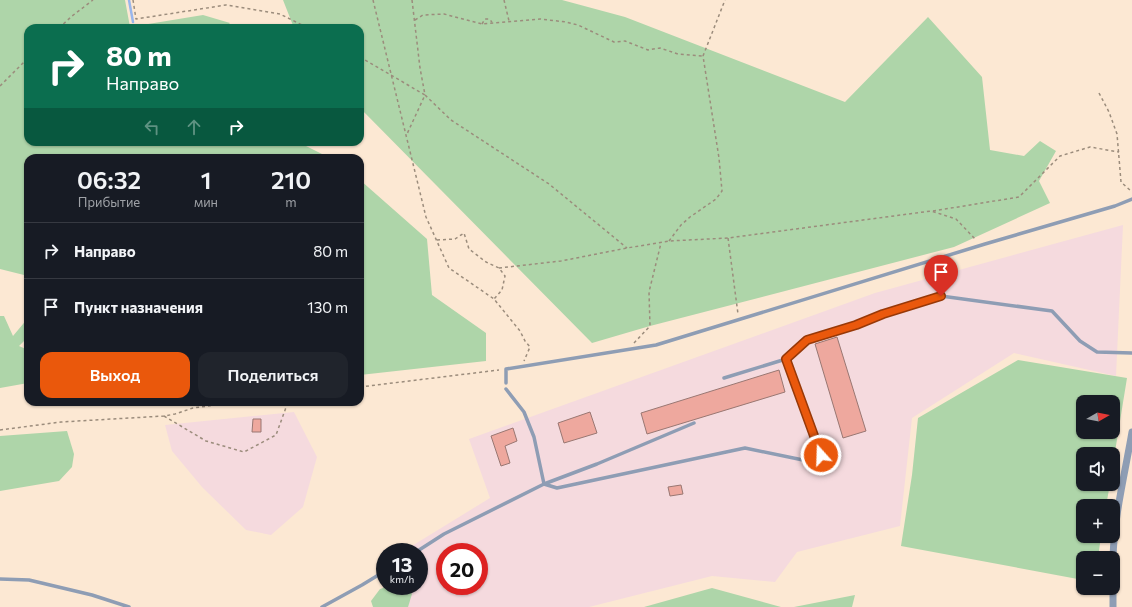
<!DOCTYPE html>
<html lang="ru">
<meta charset="utf-8">
<style>
:root{--surface:#171b24;--page:#20242c;--text:#f1f3f6;--muted:#9ea1a6;--line:#363941;--accent:#ea580c}
body{margin:0;font-family:Commissioner,sans-serif;background:var(--page);color:var(--text);height:100vh;display:flex;flex-direction:column;font-size:15px;white-space:nowrap}
*{box-sizing:border-box;margin:0}
p{font-size:13px;color:var(--muted)}
.icon{flex:none;width:22px;height:22px;fill:none;stroke:currentColor;stroke-width:2;stroke-linecap:round;stroke-linejoin:round}
.map{position:relative;flex:1;overflow:hidden}
.details{position:absolute;left:24px;top:154px;width:340px;height:252px;display:flex;flex-direction:column;background:var(--surface);border-radius:12px;box-shadow:0 1px 3px #0004}
.details>*{flex:none}
.guide{position:absolute;left:24px;top:24px;width:340px;height:122px;border-radius:12px;box-shadow:0 1px 3px #0004;background:#0b6e4f;color:#fff;overflow:hidden}
.needle{width:26px;rotate:81deg}
.tools{position:absolute;left:1076px;top:395px;display:grid;gap:8px}
.tools a{display:grid;place-items:center;width:44px;height:44px;border-radius:8px;background:var(--surface);box-shadow:0 1px 3px #0004;font-size:20px}
.speed{position:absolute;left:376px;top:543px;display:flex;gap:8px;font-size:20px;font-weight:700;text-align:center}
.speed>*{display:grid;place-content:center;width:52px;height:52px;border-radius:50%;background:var(--surface);box-shadow:0 1px 3px #0004;line-height:1}
.speed small{font-size:10px;font-weight:400}
.speed .limit{border:6px solid #d22;background:#fff;color:#111}
.pin{position:absolute;display:grid;place-items:center;width:34px;height:34px;color:#fff;margin:-41px -17px;border-radius:50% 50% 50% 0;rotate:-45deg;box-shadow:0 0 4px #0007}
.pin .icon{rotate:45deg}
.me{position:absolute;width:44px;margin:-22px;rotate:340deg;stroke-linejoin:round;filter:drop-shadow(0 0 3px #0008)}
.turn{display:flex;align-items:center;gap:14px;height:84px;padding:0 16px;font-size:18px}
.turn .icon{width:52px;height:52px;stroke-width:2.5}
.turn b{display:block;font-size:28px;line-height:34px}
.lanes{display:flex;align-items:center;height:38px;padding:0 16px;background:#0003;justify-content:center;gap:20px;direction:ltr}
.lanes .off{opacity:.35}
.eta{display:flex;justify-content:space-evenly;align-items:center;height:68px;text-align:center}
.eta b{font-size:24px;font-weight:600;line-height:28px}
.cta{display:flex;gap:8px;margin-top:auto;padding:8px 16px}
.cta a{flex:1;height:46px;border-radius:12px;background:var(--accent);color:#fff;font-size:16px;font-weight:600;line-height:46px;text-align:center}
.cta a+a{background:var(--page);color:var(--text)}
ul{padding:0;list-style:none}
li{display:flex;align-items:center;gap:12px;height:56px;padding:0 16px;border-top:1px solid var(--line)}
li div{flex:1}
li b{display:block;font-size:15px}
li em{font-style:normal}
.map>svg:first-child{display:block}
.industrial{fill:#f5dade;fill-rule:evenodd}
.green{fill:#aed5a9;fill-rule:evenodd}
.lines{fill:none;stroke-linecap:round;stroke-linejoin:round}
.stream{stroke:#99b6ec;stroke-width:2.5}
.building{fill:#eea89e;stroke:#997772}
.path{stroke:#9b8c7c;stroke-width:1.5;stroke-dasharray:3 3;stroke-linecap:butt}
.service{stroke:#8e9db4;stroke-width:3.5}
.minor{stroke:#8e9db4;stroke-width:7}
.route-casing{stroke:#983908;stroke-width:10}
.route{stroke:#ea580c;stroke-width:7}
</style>
<div class="map">
<svg width="1132" height="607" viewBox="0 0 1132 607">
<rect width="100%" height="100%" fill="#fce8d3"/>
<!-- industrial -->
<g class="industrial">
<path d="M1123 225 1116 376 1014 353 912 418 900 526 797 552 775 582 712 576 589 607H407L400 586H419V552H402L490 498 469 439 875 293ZM445 552H479V586H445Z"/>
<polygon points="294,412 317,457 303,507 271,535 246,530 202,487 172,451 165,425"/>
</g>
<!-- green -->
<g class="green">
<polygon points="0,0 125,0 130,27 203,15 230,23 225,28 28,28 28,142 298,142 330,158 28,158 28,276 0,269"/>
<polygon points="283,0 562,0 625,17 845,102 928,17 982,77 990,150 1024,156 1040,141 1056,151 1039,181 1050,203 954,247 650,326 592,343 360,108 360,28 294,28"/>
<polygon points="360,180 427,239 432,295 486,333 486,361 360,375"/>
<polygon points="0,316 4,316 13,336 28,318 28,337 19,346 28,350 28,383 0,388"/>
<path d="M1018 360 1127 378 1113 464V454H1083V484H1110L1106 506H1083V536H1101L1098 558H1083V580L901 546 912 475 918 418ZM1083 402H1113V432H1083Z"/>
<polygon points="67,431 74,454 72,467 59,481 0,491 0,436"/>
<polygon points="389,586 407,586 412,594 408,607 373,607 371,601 380,589"/>
<polygon points="712,588 781,607 644,607"/>
<polygon points="855,595 852,607 794,607"/>
</g>
<g class="lines">
<!-- stream -->
<polyline class="stream" points="129,0 133,22"/>
</g>
<!-- building -->
<g class="building">
<polygon points="837,337 866,431 843,438 815,344"/>
<polygon points="779,370 785,392 647,434 641,413"/>
<polygon points="590,412 597,433 564,443 558,423"/>
<polygon points="253,419 261,419 261,432 252,432"/>
<polygon points="513,428 517,441 505,446 510,463 501,466 491,436"/>
<polygon points="681,485 683,494 670,496 668,487"/>
</g>
<g class="lines">
<!-- path -->
<g class="path">
<polyline points="133,0 136,19 226,5 280,14 308,28"/>
<polyline points="373,0 426,217 449,268 494,299 520,331 525,341 530,347 524,361"/>
<polyline points="412,0 420,68 425,95 451,120 549,184 627,248"/>
<polyline points="504,0 509,21"/>
<polyline points="415,20 423,15 444,14 482,24 540,19 566,22 578,25 614,42 625,41 648,50 660,48 678,54 703,56"/>
<polyline points="482,24 485,19 489,19 492,22"/>
<polyline points="59,28 72,16 93,0"/>
<polyline points="360,57 425,95 407,134"/>
<polyline points="0,86 28,58"/>
<polyline points="1099,93 1109,112 1117,134 1121,182 1132,192"/>
<polyline points="933,211 1019,197 1060,156 1090,147 1119,152"/>
<polyline points="728,238 738,314"/>
<polyline points="437,240 455,239 464,233 469,249 486,262 499,268 505,276 502,290 494,299"/>
<polyline points="669,241 681,225 690,217 716,199 722,191 719,158 703,56 725,0"/>
<polyline points="499,268 561,261 627,248 669,241 728,238 931,211 956,219 976,240"/>
<polyline points="634,343 650,326 649,292 661,243"/>
<polyline points="360,387 499,370"/>
<polyline points="164,416 206,441 244,452 276,435 288,402"/>
<polyline points="0,430 61,422 164,416 175,414 193,408 238,402"/>
</g>
<!-- service -->
<g class="service">
<polyline points="724,378 786,359 807,340 856,325 883,314 941,296 1052,311 1080,341 1097,352 1132,353"/>
<polyline points="506,383 506,369 656,345 985,244 1115,206 1132,199"/>
<polyline points="506,389 524,412 534,437 544,484"/>
<polyline points="544,484 557,488 745,448 803,460 821,455 786,359"/>
<polyline points="416,552 444,534 544,484 597,464 694,423"/>
<polyline points="0,579 29,580 92,595 129,607"/>
<polyline points="322,607 362,585 385,571"/>
</g>
<!-- minor -->
<g class="minor">
<path d="M1113 558C1114 517 1125 473 1132 432"/>
<polyline points="1113,588 1113,607"/>
</g>
</g>
<g class="lines">
<defs>
<polyline id="route" points="821,455 786,359 807,340 856,325 883,314 941,296"/>
</defs>
<!-- route casing -->
<use href="#route" class="route-casing"/>
<!-- route -->
<use href="#route" class="route"/>
</g>
</svg>
<div class="tools">
<a><svg class="needle" viewBox="-14 -14 28 28"><path d="M0-13l5 13h-10z" fill="#e53935"/><path d="M0 13l5-13h-10z" fill="#9ea1a6"/></svg></a>
<a><svg class="icon" aria-label="sound" viewBox="0 0 24 24"><path d="M4 9h4l5-4v14l-5-4H4zM17 9q2 3 0 6"/></svg></a>
<a>+</a>
<a>−</a>
</div>
<div class="speed"><div>13<small>km/h</small></div><div class="limit">20</div></div>
<div class="pin" style="left:941px;top:296px;background:#d93025"><svg class="icon" aria-label="arrive" viewBox="0 0 24 24"><path d="M6 21V4h12l-3 4 3 4H6"/></svg></div>
<svg class="me" style="left:821px;top:455px" viewBox="-20 -20 40 40"><circle r="17" fill="#ea580c" stroke="#fff" stroke-width="3"/><path d="M0-11L8 9 0 5-8 9z" fill="#fff"/></svg>
<div class="guide">
<div class="turn"><svg class="icon" aria-label="right" viewBox="0 0 24 24"><path d="M7 20v-9h11M14 6l5 5-5 5"/></svg><div><b>80 m</b>Направо</div></div>
<div class="lanes"><svg class="icon off" aria-label="left" viewBox="0 0 24 24"><path d="M17 20v-9H6M10 6l-5 5 5 5"/></svg><svg class="icon off" aria-label="ahead" viewBox="0 0 24 24"><path d="M12 20V5M6 11l6-6 6 6"/></svg><svg class="icon" aria-label="right" viewBox="0 0 24 24"><path d="M7 20v-9h11M14 6l5 5-5 5"/></svg></div>
</div>
<section class="details">
<div class="eta">
<div><b>06:32</b><p>Прибытие</p></div>
<div><b>1</b><p>мин</p></div>
<div><b>210</b><p>m</p></div>
</div>
<ul>
<li><svg class="icon" aria-label="right" viewBox="0 0 24 24"><path d="M7 20v-9h11M14 6l5 5-5 5"/></svg><div><b>Направо</b></div><em>80 m</em></li>
<li><svg class="icon" aria-label="arrive" viewBox="0 0 24 24"><path d="M6 21V4h12l-3 4 3 4H6"/></svg><div><b>Пункт назначения</b></div><em>130 m</em></li>
</ul>
<div class="cta"><a>Выход</a><a>Поделиться</a></div>
</section>
</div>
